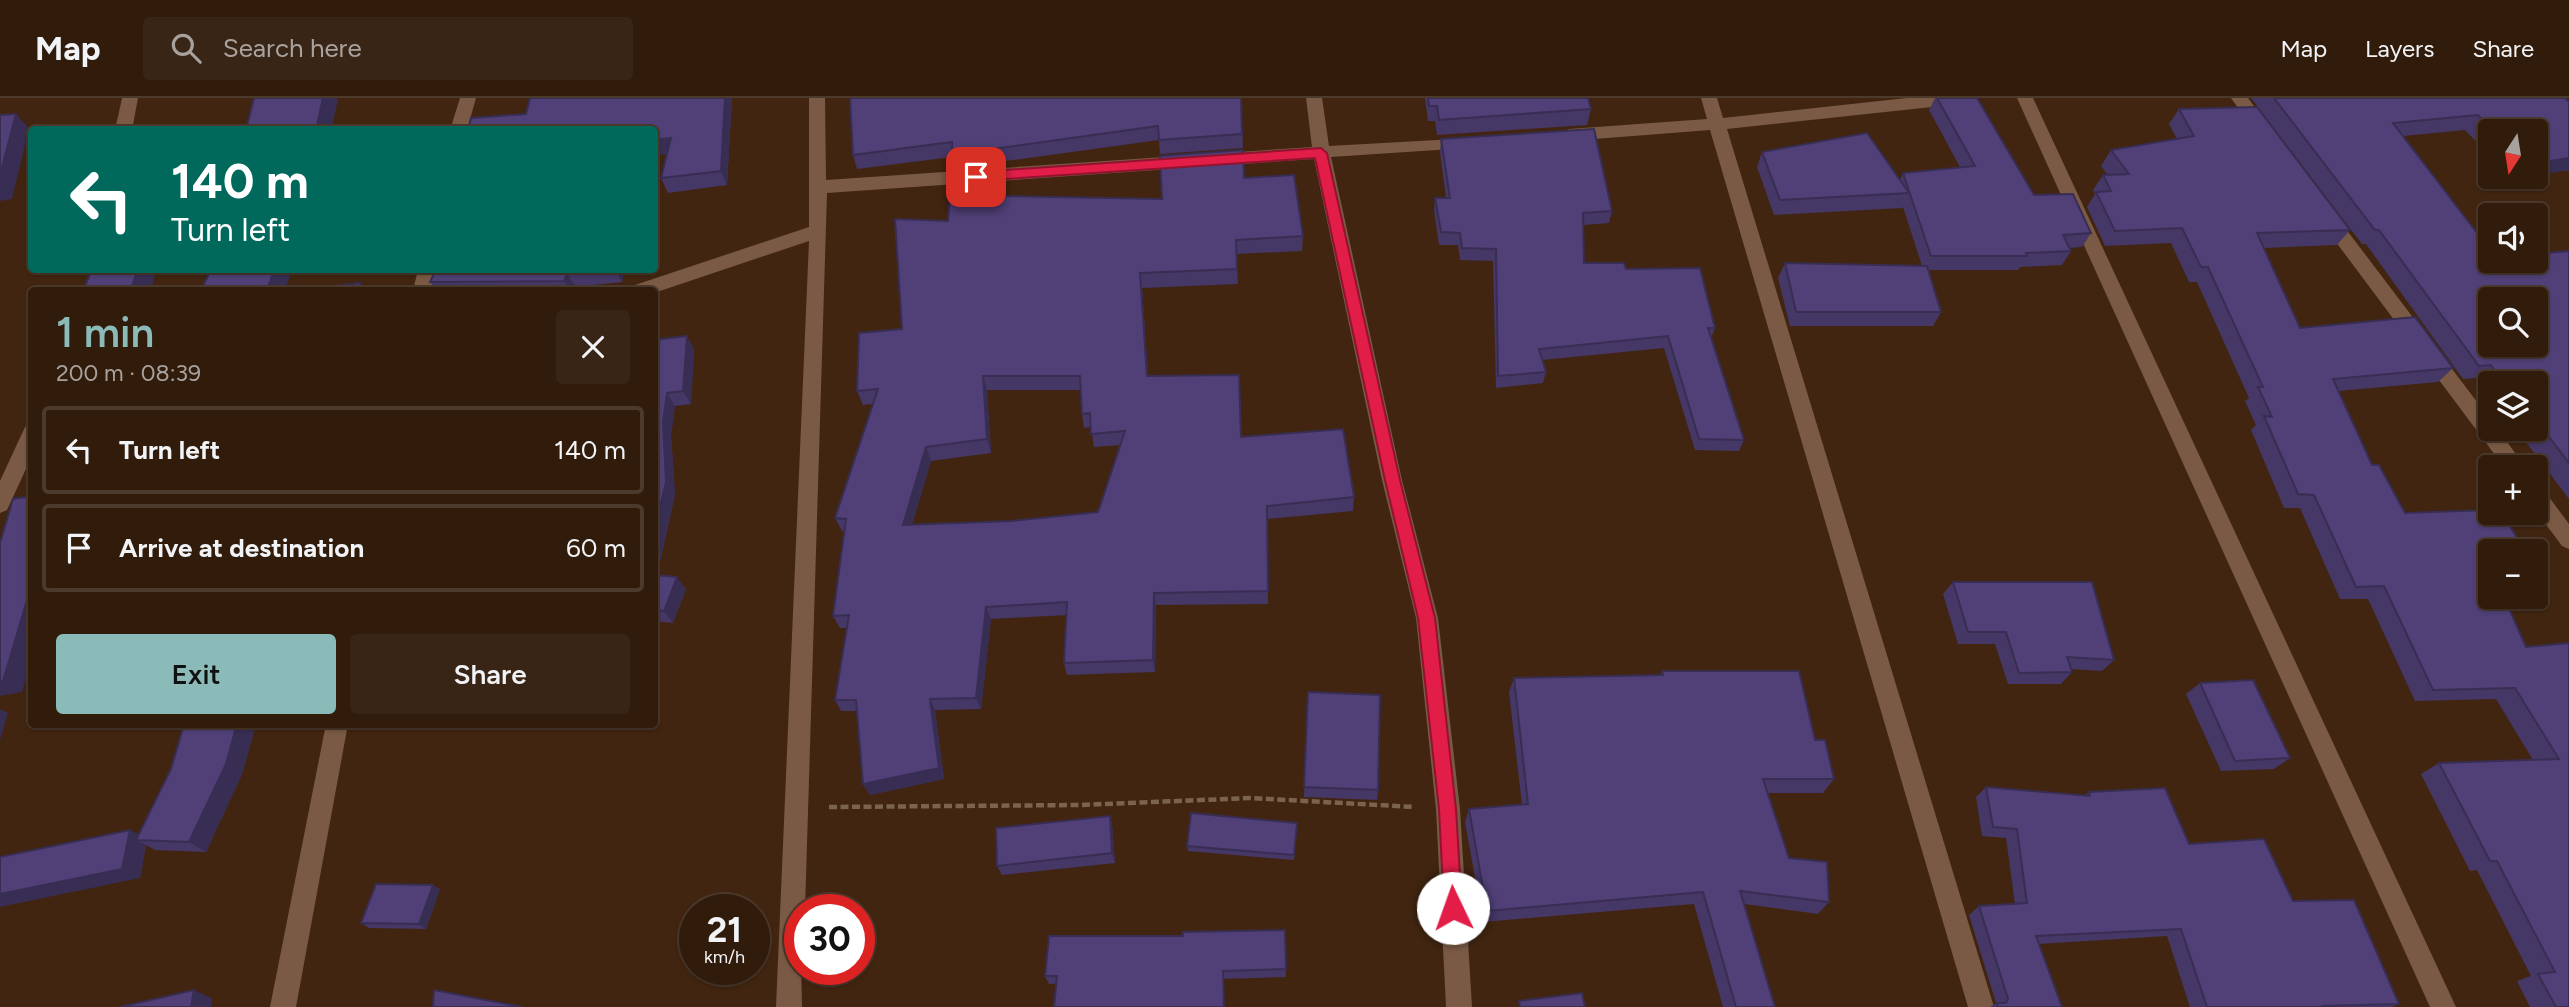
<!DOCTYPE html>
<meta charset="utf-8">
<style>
:root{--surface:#311c0c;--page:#392515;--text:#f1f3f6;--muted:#a8a19d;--line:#4c3a2d;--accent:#8bbbb9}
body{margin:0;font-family:Figtree,sans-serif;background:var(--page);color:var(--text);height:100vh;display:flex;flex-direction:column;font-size:26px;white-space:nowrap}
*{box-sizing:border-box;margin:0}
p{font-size:23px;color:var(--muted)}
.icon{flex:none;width:38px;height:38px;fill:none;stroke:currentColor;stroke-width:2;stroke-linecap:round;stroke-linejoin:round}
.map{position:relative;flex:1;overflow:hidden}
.sheet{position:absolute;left:28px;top:189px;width:630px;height:441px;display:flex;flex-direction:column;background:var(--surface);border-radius:7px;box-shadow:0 2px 5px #0004,0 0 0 2px var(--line)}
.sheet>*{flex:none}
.banner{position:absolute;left:28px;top:28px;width:630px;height:147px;border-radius:7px;box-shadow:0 2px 5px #0004,0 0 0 2px var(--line);background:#00695c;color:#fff;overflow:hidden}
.needle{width:46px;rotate:192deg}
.fabs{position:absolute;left:2478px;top:21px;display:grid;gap:14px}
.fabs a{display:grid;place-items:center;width:70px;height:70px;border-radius:7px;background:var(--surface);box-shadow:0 2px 5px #0004,0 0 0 2px var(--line);font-size:35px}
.speed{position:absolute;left:679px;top:796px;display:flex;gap:14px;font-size:35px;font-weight:700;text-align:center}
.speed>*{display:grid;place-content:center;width:91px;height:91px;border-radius:50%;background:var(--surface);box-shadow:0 2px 5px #0004,0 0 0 2px var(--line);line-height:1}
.speed small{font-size:18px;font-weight:400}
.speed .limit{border:10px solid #d22;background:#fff;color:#111}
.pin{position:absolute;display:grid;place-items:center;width:60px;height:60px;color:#fff;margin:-30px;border-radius:14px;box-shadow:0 4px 10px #0006}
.me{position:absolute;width:77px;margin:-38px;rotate:357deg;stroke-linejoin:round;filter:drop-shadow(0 0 5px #0008)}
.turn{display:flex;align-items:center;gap:24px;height:147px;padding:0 28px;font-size:32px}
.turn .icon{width:91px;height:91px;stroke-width:2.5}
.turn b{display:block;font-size:49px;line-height:60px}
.round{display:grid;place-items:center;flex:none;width:74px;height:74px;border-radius:7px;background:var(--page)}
.overview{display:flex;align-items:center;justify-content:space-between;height:119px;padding:0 28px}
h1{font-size:42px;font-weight:600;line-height:52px;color:var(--accent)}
.primary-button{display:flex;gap:14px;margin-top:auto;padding:14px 28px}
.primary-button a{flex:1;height:80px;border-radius:7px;background:var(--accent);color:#111;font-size:28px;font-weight:600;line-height:80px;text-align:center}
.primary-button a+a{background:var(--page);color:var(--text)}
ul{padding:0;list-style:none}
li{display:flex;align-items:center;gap:21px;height:88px;margin:0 14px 10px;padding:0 14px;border:4px solid var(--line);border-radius:7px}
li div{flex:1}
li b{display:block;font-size:26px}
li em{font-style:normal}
header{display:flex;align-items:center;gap:42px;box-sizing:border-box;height:98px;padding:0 35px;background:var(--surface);border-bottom:2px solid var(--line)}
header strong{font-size:33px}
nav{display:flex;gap:38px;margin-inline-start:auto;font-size:24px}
.search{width:490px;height:63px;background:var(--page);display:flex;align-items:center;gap:18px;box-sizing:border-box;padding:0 24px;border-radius:7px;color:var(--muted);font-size:26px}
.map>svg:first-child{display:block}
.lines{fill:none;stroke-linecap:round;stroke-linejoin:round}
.path{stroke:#7b6350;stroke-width:4.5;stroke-dasharray:8 3.5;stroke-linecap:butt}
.street{fill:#7a5a44;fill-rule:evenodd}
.wall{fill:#453766;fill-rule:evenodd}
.shaded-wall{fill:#382d53}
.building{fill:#504077;stroke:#382d53;stroke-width:2;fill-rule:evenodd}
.route{fill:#e11d48;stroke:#92132f;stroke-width:2}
</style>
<header>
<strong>Map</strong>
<div class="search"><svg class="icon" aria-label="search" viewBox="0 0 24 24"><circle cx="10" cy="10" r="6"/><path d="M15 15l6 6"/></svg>Search here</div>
<nav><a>Map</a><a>Layers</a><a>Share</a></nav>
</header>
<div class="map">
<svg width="2569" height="909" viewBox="0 0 2569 909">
<rect width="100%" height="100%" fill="#412510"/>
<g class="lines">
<!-- path -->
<polyline class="path" points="829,709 1080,707 1250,700 1415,709"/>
<!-- street -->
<g class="street">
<polygon points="122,0 138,0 132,32 115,32"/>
<polygon points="460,0 476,0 467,32 450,32"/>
<polygon points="809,0 825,0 826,82 1312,49 1306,0 1322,0 1329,48 1473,40 1476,44 1467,50 1331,59 1402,382 1438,520 1460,711 1472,909 1446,909 1436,711 1416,520 1382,382 1314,61 827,95 805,812 800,812 802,909 776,909 809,143 654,195 633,192 635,187 809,129"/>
<polygon points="1701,0 1717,0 1723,20 1907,0 1968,0 1960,6 1727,31 1994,909 1968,909 1710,32 1569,43 1560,37 1569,31 1707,21"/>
<polygon points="2017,0 2033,0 2456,909 2430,909"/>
<polygon points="2231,0 2248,0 2271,31 2268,35 2256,35"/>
<polygon points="2327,113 2333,114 2490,321 2490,331 2498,331 2525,369 2504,369 2321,124 2318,119 2321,114"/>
<polygon points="418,172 436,172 431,192 413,192"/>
<polygon points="32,327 32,358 7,412 0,415 0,383 25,329"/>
<polygon points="2536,389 2543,391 2569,426 2569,451 2562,448 2536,413"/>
<polygon points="326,626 348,626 296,909 270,909"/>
</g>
</g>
<!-- wall -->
<g class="wall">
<polygon points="732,0 727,87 668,95 661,80 667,56 654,58 654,32"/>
<polygon points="1241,0 1243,50 1160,56 1159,42 955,70 952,59 857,71 853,57"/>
<polygon points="1425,0 1588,0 1591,11 1587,27 1437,37 1435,23 1428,23"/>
<polygon points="1935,0 1977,0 2034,97 2091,135 2082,149 2069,150 2071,153 2062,167 2020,169 2018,172 1929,172 1941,214 1933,228 1790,228 1778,180 1785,165 1922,168 1903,109 1902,110 1774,117 1757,69 1762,54 1900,82 1903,75 1960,69 1929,12"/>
<polygon points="2251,0 2565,0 2569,4 2569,72 2536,77 2536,33 2490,33 2490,58 2465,32 2403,38 2490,163 2569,153 2569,401 2516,331 2536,331 2536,285 2490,285 2490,302 2476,280 2463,281 2366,146 2362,146"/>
<polygon points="2179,11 2350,132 2337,147 2264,150 2300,230 2453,270 2438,284 2339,293 2372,367 2405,415 2490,453 2490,499 2526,549 2569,545 2569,909 2530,909 2517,883 2531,878 2477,772 2470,773 2421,676 2439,665 2533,662 2496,601 2415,603 2368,501 2340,501 2300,410 2284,410 2251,332 2256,327 2245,303 2249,300 2197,184 2189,184 2171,145 2105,148 2087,109 2095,96 2093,92 2103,77 2108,77 2101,68 2111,52 2177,41 2169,26"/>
<polygon points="1441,41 1612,113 1609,125 1584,127 1584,165 1626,171 1715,230 1711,240 1744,342 1739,353 1695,352 1664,250 1542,262 1546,274 1543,285 1496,290 1493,163 1460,162 1458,147 1439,147 1434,113 1435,100 1446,100 1440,54"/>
<path d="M1244 80 1303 138 1302 153 1236 156 1238 186 1142 190 1148 278 1241 339 1354 399 1353 413 1267 421 1268 506 1156 507 1155 574 1067 577 1064 565 1067 517 991 521 981 611 935 612 944 681 870 697 863 686 857 613H841L835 602 847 530H840L833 518 845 433H842L835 420 873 306 863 307 857 293 902 231 948 123 1162 101ZM987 292H1081L1082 316 1084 330 1091 329 1094 349 1120 347 1098 414 1012 423 912 427 931 363 991 355Z"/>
<polygon points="436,172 624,172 622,184 576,189 575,192 436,192 430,184"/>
<polygon points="687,238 694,252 691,306 675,308 671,337 675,397 657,477 686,491 673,525 654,523 654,242"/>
<polygon points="1953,484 2114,562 2102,573 2071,571 2072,574 2061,586 2008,586 1995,546 1958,546 1943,496"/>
<polygon points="1662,573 1815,642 1834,681 1823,695 1768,695 1789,760 1829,804 1818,816 1744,806 1775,909 1723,909 1694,806 1483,824 1465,724 1469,711 1522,707 1509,594 1514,580 1660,577"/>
<polygon points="2200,585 2290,660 2274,671 2221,673 2186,596"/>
<polygon points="1308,594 1378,692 1377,702 1304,699"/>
<polygon points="184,626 256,626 242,676 206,754 155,752 146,747 140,780 130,732 139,737 171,671"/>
<polygon points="1986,689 2085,698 2089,694 2189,746 2293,803 2399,906 2392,909 2190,909 2167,838 2039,846 2062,909 1990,909 1996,905 1969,817 1979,808 2015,806 2006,740 1982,738 1976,699"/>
<polygon points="1110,718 1112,727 1115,765 1002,777 997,768"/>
<polygon points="1297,725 1294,762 1188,753 1187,748"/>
<polygon points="440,791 426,831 369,830 361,825"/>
<polygon points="1285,832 1286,879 1049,886 1045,878 1183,838"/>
</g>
<!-- shaded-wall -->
<g class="shaded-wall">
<polygon points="323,0 336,0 338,2 331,32 316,32"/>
<polygon points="725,0 732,0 727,87 721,73"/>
<polygon points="16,16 29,30 12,101 0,103 0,77"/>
<polygon points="671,40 678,55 654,58 654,42"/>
<polygon points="2569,60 2569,72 2536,77 2536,65"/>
<polygon points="2514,79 2527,79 2512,81"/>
<polygon points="137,172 156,172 151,192 131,192"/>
<polygon points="274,172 292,172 285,192 267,192"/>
<polygon points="615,172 624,172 622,184"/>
<polygon points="567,175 576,189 575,192 570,192 564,183"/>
<polygon points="1140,175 1142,190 1149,293 1147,278"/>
<polygon points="360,185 366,192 359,192"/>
<polygon points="687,238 694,252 691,306 683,293"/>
<polygon points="983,278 987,292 991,355 987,341"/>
<polygon points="667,295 675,308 671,337 675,397 654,486 654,435 663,324"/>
<polygon points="926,349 931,363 908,440 903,427"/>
<polygon points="677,479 686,491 673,525 664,513"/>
<polygon points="32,485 32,561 22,594 0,598 0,584"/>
<polygon points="1154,495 1156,507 1155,574 1153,562"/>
<polygon points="986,509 991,521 981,611 976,600"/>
<polygon points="930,601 935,612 944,681 870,697 863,686"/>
<polygon points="0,611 8,615 0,642"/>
<polygon points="237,626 256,626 242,676 206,754 189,744"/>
<polygon points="1110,718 1112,727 1115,765 1112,755"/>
<polygon points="130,732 147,741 136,742 146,747 140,780 0,809 0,796"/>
<polygon points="433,787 440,791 426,831 419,826"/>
<polygon points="194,892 212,900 211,909 191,909"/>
</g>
<!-- building -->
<g class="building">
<polygon points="254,0 323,0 316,32 246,32"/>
<polygon points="530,0 725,0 721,73 661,80 671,40 654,42 654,32 468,32 471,20 526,16"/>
<polygon points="850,0 1241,0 1242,36 1159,42 1158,28 957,56 952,56 952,44 853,57"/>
<polygon points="1428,0 1588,0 1591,11 1439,22 1437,8 1429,8"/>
<polygon points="1937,0 1977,0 2034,97 2073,96 2091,135 2063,137 2071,153 2026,155 2027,158 1931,158 1903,75 1975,68"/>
<path d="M2274 0H2565L2569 4V60L2536 65V33H2494L2478 17 2393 25 2490 152V163H2536V156L2569 153V365L2536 322V285H2504L2491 267 2479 268 2379 132H2375ZM2490 201H2536V247H2490Z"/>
<polygon points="2257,9 2350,132 2257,135 2300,230 2415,219 2453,270 2333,281 2372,367 2379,367 2405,415 2490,412 2490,415 2502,415 2525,453 2490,453 2490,499 2504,499 2526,549 2569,545 2569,909 2556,909 2538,876 2555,874 2497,763 2490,763 2439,665 2559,661 2515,590 2433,592 2384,488 2356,489 2314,397 2298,396 2264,318 2272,319 2258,289 2263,289 2208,169 2201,169 2182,130 2115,133 2096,94 2111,93 2103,77 2129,76 2111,52 2194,38 2179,11"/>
<polygon points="16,16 0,77 0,17"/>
<polygon points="1594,31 1612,113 1583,115 1584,165 1624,165 1626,171 1700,170 1715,230 1708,230 1744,342 1699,341 1668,238 1539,251 1546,274 1498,278 1496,151 1462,150 1460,135 1441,134 1435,100 1450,100 1441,41"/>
<polygon points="1867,35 1909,95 1780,102 1762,54"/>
<path d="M1243 52 1244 80 1294 77 1303 138 1236 142 1237 171 1140 175 1147 278 1239 277 1241 339 1343 331 1354 399 1267 408 1268 493 1154 495 1153 562 1064 565 1067 504 986 509 976 600 930 601 939 670 863 686 856 602H835L849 517 833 518 846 421 835 420 878 291 857 293 859 235 902 231 895 121 948 123 950 97 1162 101 1160 58ZM983 278H1080L1082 316 1090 315 1091 336 1125 333 1098 414 1012 423 903 427 926 349 987 341Z"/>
<polygon points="1785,165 1927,168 1941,214 1796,214"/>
<polygon points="92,172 137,172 131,192 83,192"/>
<polygon points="211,172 274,172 267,192 201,192"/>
<polygon points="436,172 601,172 567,175 564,183 430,184"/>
<polygon points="360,185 359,192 303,192"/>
<polygon points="687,238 683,293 667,295 663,324 666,384 654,435 654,242"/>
<polygon points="32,398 32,485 3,583 0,584 0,445 13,401"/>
<polygon points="654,477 677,479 664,513 654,512"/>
<polygon points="1953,484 2092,484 2114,562 2067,559 2072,574 2019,575 2006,534 1968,534"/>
<polygon points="1662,573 1799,573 1815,642 1825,642 1834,681 1763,681 1789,760 1827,764 1829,804 1740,793 1775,909 1736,909 1703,794 1487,813 1469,711 1528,706 1514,580 1663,577"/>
<polygon points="2253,582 2290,660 2235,663 2200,585"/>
<polygon points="1308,594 1380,597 1378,692 1304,689"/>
<polygon points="184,626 237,626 226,666 189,744 136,742 171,671"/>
<polygon points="1986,689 2090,698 2089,694 2165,690 2189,746 2264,741 2293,803 2354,802 2399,906 2322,908 2322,909 2207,909 2181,831 2036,838 2062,909 1998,909 1997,905 2006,905 2008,901 1979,808 2027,805 2017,731 1993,729"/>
<polygon points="1191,715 1297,725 1294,757 1187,748"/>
<polygon points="1110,718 1112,755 997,768 996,730"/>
<polygon points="130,732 122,771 0,796 0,759"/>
<polygon points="376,786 433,787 419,826 361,825"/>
<polygon points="1285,832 1286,871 1223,873 1224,909 1054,909 1057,878 1045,878 1049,838 1183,838 1183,834"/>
<polygon points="194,892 191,909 120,909"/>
<polygon points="434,892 522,909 433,909"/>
<polygon points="1582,895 1585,909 1520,909 1519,903"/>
</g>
<!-- route -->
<polygon class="route" points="1321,50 1327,55 1400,382 1435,520 1456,711 1462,810 1460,816 1453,819 1447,816 1444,810 1439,711 1418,520 1385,382 1315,60 976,83 969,79 976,74"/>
</svg>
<div class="fabs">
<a><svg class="needle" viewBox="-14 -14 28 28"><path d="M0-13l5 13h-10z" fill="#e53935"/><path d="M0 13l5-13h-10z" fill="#a8a19d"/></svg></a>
<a><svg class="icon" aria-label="sound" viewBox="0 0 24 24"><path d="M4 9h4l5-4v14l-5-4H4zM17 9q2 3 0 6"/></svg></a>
<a><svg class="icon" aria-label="search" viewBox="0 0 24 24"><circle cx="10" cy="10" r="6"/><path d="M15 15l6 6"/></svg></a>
<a><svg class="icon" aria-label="layers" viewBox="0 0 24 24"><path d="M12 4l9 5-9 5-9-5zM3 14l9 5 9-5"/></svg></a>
<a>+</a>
<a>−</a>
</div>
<div class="speed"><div>21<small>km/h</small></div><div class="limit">30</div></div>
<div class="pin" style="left:976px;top:79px;background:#d93025"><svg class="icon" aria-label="arrive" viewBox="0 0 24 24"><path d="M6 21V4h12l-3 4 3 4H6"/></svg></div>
<svg class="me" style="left:1453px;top:810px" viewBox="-20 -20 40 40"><circle r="19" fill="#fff"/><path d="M0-13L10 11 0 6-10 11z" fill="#e11d48"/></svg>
<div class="banner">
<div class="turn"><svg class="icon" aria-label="left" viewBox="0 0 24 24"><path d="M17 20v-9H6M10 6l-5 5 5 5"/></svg><div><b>140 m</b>Turn left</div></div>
</div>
<section class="sheet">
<div class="overview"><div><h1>1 min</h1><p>200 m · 08:39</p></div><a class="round"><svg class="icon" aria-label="close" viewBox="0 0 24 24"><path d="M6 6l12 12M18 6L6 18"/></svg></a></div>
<ul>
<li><svg class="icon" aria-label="left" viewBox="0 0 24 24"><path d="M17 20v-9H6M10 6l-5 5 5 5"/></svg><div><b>Turn left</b></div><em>140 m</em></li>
<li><svg class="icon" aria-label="arrive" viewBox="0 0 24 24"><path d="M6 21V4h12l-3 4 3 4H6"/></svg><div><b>Arrive at destination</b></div><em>60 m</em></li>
</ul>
<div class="primary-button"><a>Exit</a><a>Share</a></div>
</section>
</div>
